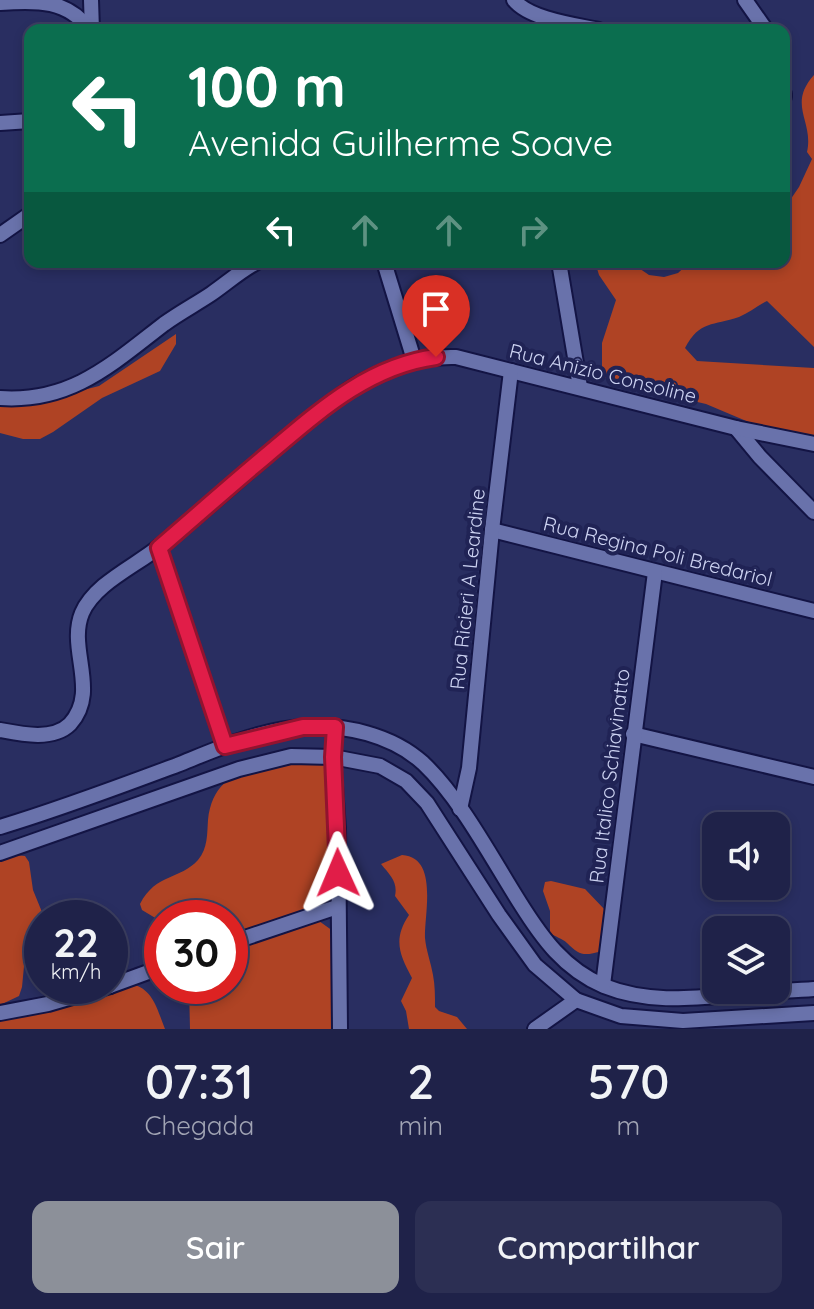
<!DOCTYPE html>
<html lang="pt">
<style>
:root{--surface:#1f2249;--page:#2c2f53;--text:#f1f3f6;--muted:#a1a4b4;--line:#3c3f61;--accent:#8c9099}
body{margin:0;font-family:Quicksand,sans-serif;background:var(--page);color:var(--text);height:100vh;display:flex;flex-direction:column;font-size:30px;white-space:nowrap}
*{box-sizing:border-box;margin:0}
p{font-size:26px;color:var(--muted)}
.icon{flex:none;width:44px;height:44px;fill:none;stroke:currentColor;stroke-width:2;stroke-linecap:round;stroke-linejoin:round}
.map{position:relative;height:1029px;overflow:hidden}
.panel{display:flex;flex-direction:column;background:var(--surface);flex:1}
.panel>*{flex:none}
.banner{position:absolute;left:24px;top:24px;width:766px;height:244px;border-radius:16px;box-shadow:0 4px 12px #0003,0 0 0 2px var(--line);background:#0b6e4f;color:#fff;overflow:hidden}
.buttons{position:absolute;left:702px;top:812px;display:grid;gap:16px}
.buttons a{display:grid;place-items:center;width:88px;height:88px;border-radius:16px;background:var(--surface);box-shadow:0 4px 12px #0003,0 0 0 2px var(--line);font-size:40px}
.speed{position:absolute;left:24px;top:900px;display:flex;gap:16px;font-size:40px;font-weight:700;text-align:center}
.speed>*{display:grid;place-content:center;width:104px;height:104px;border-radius:50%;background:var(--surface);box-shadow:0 4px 12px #0003,0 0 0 2px var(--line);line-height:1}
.speed small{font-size:20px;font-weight:400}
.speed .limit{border:12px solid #d22;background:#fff;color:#111}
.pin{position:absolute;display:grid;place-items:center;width:68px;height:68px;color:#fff;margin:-82px -34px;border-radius:50% 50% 50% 0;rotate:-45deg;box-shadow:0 0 8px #0007}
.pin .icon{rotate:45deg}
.me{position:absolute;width:88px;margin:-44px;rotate:359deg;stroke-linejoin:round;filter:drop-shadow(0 0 6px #0008)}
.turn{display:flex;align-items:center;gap:28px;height:168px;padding:0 32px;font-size:36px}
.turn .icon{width:104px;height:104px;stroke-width:2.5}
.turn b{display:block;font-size:56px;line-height:68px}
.lanes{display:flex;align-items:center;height:76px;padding:0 32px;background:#0003;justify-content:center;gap:40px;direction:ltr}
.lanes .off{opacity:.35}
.eta{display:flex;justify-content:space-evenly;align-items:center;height:136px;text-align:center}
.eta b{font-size:48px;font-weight:600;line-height:56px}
.cta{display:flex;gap:16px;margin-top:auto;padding:16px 32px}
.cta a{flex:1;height:92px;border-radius:16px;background:var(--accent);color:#fff;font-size:32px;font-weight:600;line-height:92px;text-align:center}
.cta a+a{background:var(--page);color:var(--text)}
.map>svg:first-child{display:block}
.forest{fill:#af4324}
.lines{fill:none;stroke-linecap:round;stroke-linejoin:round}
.minor-casing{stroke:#131444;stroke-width:18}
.minor{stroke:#6972ab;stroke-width:14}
.route-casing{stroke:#92132f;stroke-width:20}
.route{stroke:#e11d48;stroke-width:14}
.labels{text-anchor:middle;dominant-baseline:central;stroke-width:8;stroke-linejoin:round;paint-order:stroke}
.street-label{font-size:20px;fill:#ccd2f1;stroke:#202355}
</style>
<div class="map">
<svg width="814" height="1029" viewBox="0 0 814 1029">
<rect width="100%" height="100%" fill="#292e61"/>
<!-- forest -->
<g class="forest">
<path d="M814 75V347L767 301C757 306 749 313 739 317 713 326 700 320 685 348L697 361 814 368V439L765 429 706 404 616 383 602 376V343L616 300 599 275 595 262H630L649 275 664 277 678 273 690 262H784V209L799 187 812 159 807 152C814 121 787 105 814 75Z"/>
<polygon points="176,334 176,344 160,371 102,398 53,432 40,439 23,439 0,433 0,395 68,394 99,386"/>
<path d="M313 758 324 765 332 779 339 873 330 896 322 906 283 918 230 938V918H162V922L142 910 140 904C156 873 180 880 198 860 208 848 207 834 208 820 214 762 268 766 313 758Z"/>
<polygon points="0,854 25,856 29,862 33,890 44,917 25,956 22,987 19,996 0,1005"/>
<path d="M402 855C439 857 424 915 425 938 426 950 431 963 433 975 435 985 435 996 435 1007L439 1011 457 1017 467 1029H409L406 1011 401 1001 412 978C399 954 393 939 409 915L395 896C398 882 390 875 381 864Z"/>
<path d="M551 881 585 889 606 911 602 951C584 956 580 956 567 943 562 938 555 937 550 933V911L543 891 545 882Z"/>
<polygon points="319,921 333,931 338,1029 190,1029 189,986 230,986 230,945 295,923"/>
<path d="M135 985C154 991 158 1012 165 1029H0V1014L30 1011Z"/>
</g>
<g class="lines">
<defs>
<g id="minor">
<polyline points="91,0 92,30"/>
<path d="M514 0C529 19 575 25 599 30"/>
<polyline points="745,0 766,30"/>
<path d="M0 3C38 0 68 0 90 30"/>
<polyline points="784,94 784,97"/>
<polyline points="0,123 30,121"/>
<polyline points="0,235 30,214"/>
<polyline points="384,262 414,360"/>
<polyline points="559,262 580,387"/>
<path d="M0 398C71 403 112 364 164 324 179 313 196 304 211 294 227 283 240 271 257 262"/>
<polyline points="736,428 760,457 814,512"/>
<polyline points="492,530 814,611"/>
<polyline points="159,548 225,746"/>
<polyline points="335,727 333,757 338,829 340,1029"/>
<path d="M0 730C21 734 53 741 70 724 100 691 67 649 82 613 95 583 136 566 160 546 205 511 247 472 290 436 312 418 334 398 358 384 390 366 420 356 456 357L736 428 814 444"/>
<polyline points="633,734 814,777"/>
<polyline points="460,809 469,768 492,530 511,371"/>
<path d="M0 827C60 809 118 787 177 765 217 749 261 729 304 727 345 724 392 735 423 763 461 799 492 859 520 903 542 938 564 969 604 986 649 1004 694 998 741 994 766 991 790 991 814 989"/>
<polyline points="0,853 239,769 291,756 333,757 380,766 406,781 427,803 499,915 535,965 576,1000 621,1016 683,1021 814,1013"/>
<polyline points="230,943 337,907"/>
<polyline points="603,985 655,572"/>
<polyline points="110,986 162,967"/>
<polyline points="0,1013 48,1004 110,986"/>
<polyline points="535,1029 576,1000"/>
</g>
</defs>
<!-- minor casing -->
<use href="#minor" class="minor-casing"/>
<!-- minor -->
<use href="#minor" class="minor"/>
</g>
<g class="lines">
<defs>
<path id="route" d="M338 873 333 757 335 727H303L225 746 159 548C195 517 231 485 267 455 318 412 368 366 436 357"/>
</defs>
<!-- route casing -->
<use href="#route" class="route-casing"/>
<!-- route -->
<use href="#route" class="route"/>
</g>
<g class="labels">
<!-- street labels -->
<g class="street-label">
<text transform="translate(603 373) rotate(14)">Rua Anizio Consoline</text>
<text transform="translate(658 551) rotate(14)">Rua Regina Poli Bredariol</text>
<text transform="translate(467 589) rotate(-84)">Rua Ricieri A Leardine</text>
<text transform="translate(609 776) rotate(-83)">Rua Italico Schiavinatto</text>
</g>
</g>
</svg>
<div class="buttons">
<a><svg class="icon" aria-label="sound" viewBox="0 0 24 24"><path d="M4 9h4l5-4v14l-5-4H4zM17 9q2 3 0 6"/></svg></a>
<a><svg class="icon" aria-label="layers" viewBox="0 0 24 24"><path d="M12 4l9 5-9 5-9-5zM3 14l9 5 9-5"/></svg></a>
</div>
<div class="speed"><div>22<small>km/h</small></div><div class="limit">30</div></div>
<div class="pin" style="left:436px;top:357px;background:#d93025"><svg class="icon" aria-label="arrive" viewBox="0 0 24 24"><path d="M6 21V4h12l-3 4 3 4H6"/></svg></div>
<svg class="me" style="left:338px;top:873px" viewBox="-20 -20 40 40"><path d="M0-17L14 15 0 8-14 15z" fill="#e11d48" stroke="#fff" stroke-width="4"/></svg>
<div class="banner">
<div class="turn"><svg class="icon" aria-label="left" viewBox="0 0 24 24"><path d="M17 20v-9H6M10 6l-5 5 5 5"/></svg><div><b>100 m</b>Avenida Guilherme Soave</div></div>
<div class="lanes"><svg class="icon" aria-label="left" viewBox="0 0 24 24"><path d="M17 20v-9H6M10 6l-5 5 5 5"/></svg><svg class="icon off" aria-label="ahead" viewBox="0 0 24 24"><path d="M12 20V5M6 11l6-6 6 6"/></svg><svg class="icon off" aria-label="ahead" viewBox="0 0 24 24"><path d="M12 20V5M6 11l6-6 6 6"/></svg><svg class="icon off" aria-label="right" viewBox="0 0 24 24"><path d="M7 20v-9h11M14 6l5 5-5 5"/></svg></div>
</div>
</div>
<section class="panel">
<div class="eta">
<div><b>07:31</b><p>Chegada</p></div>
<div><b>2</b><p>min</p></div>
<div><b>570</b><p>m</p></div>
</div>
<div class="cta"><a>Sair</a><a>Compartilhar</a></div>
</section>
